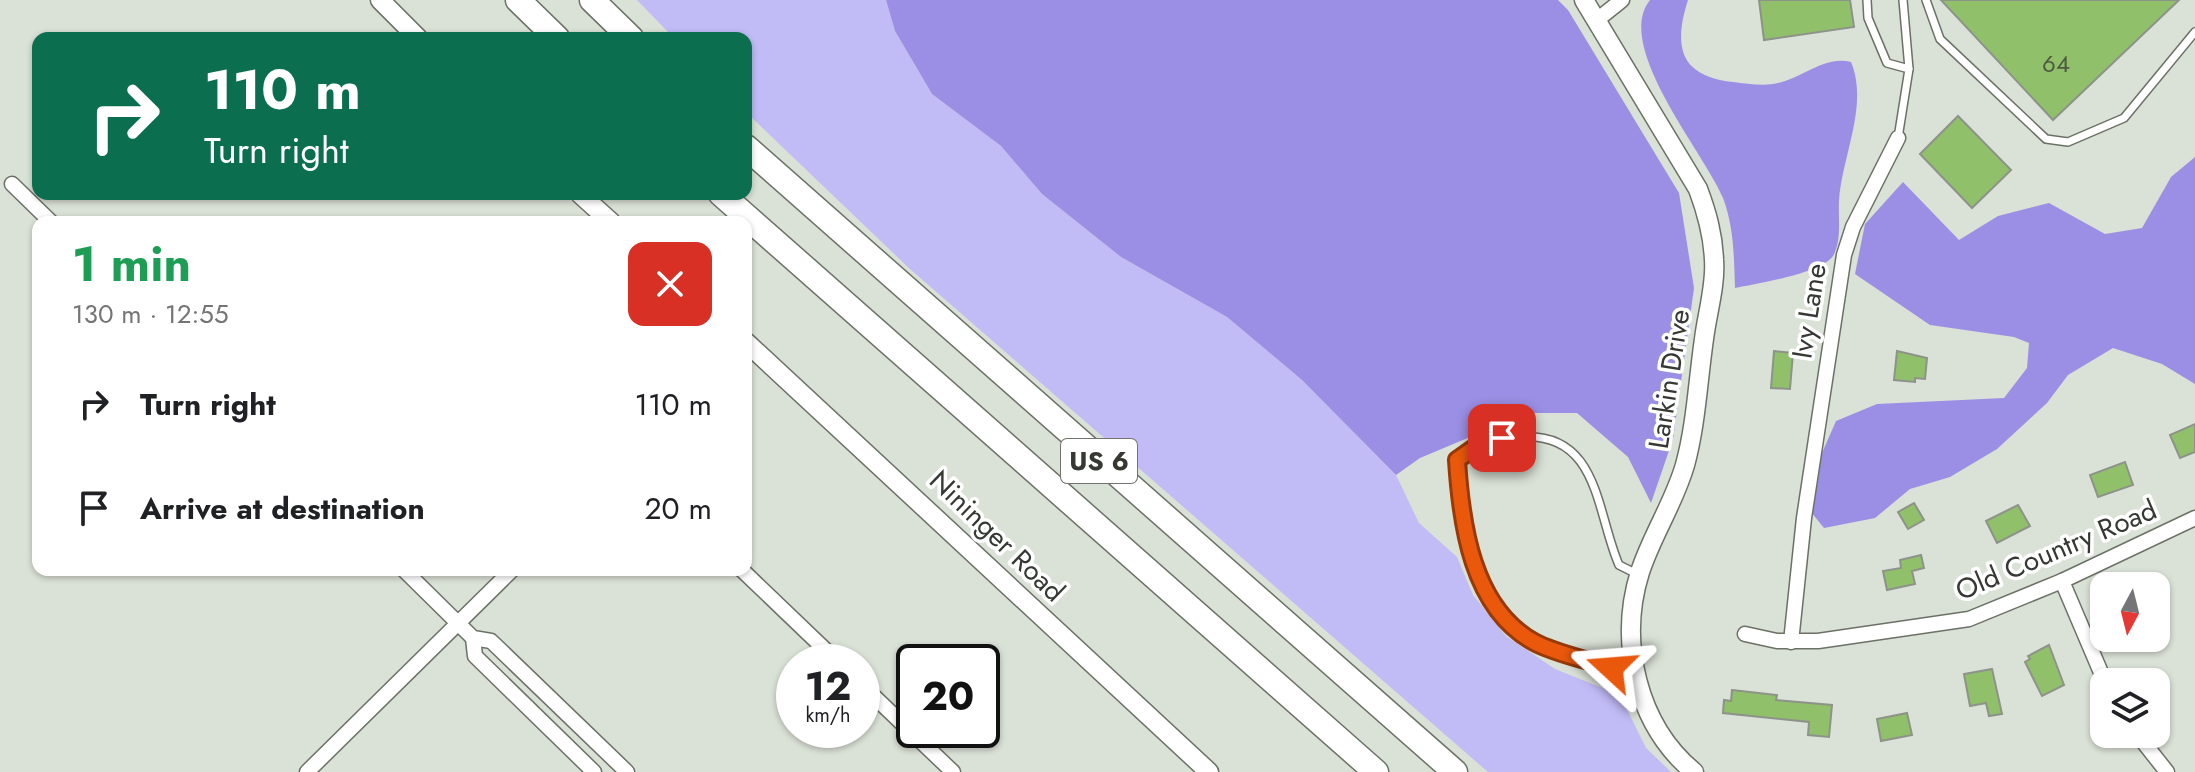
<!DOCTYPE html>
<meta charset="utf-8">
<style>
:root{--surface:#fff;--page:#f6f6f6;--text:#202124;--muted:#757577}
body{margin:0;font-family:Jost,sans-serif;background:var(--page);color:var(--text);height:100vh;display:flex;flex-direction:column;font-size:30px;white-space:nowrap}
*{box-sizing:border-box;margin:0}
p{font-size:26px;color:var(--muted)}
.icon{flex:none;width:44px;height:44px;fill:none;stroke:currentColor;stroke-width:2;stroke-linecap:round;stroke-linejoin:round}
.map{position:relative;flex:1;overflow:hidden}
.sheet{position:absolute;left:32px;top:216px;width:720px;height:360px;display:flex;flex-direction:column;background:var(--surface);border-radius:16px;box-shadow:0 2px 6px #0004}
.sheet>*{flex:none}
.hud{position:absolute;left:32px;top:32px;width:720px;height:168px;border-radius:16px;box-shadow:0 2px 6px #0004;background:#0b6e4f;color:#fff;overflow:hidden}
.needle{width:52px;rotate:187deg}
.controls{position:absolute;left:2090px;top:572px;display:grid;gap:16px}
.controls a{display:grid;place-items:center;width:80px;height:80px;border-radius:16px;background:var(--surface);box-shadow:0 2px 6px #0004;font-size:40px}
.speed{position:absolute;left:776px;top:644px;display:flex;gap:16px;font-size:40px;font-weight:700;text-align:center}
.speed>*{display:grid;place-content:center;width:104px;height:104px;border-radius:50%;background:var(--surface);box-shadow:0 2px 6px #0004;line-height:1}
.speed small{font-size:20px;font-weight:400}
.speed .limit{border:4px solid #111;border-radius:12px;background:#fff;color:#111}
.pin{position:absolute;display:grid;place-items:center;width:68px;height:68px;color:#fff;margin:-34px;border-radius:16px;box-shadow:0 4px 12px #0006}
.me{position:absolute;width:88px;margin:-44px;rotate:289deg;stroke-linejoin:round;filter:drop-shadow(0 0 6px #0008)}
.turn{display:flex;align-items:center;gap:28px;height:168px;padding:0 40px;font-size:36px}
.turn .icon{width:104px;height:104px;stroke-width:2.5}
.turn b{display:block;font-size:56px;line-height:68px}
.round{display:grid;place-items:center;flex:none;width:84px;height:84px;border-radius:16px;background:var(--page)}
.overview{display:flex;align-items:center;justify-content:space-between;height:136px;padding:0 40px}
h1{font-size:48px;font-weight:700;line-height:60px;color:#1e9e55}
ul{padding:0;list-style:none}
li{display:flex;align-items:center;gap:24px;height:104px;padding:0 40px}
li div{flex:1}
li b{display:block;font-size:30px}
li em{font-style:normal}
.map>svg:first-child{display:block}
.green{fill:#c1bbf6}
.forest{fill:#9b8fe5}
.building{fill:#91c06b;stroke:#8d9389;stroke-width:2}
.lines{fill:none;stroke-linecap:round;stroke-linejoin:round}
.lane-casing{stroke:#6b7167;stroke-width:10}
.street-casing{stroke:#6b7167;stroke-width:17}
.secondary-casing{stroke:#6b7167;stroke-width:21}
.highway-casing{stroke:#6b7167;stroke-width:27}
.lane{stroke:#fff;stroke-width:7}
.street{stroke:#fff;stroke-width:14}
.secondary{stroke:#fff;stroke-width:18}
.highway{stroke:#fff;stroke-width:24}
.route-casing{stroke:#983908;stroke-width:20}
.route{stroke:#ea580c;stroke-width:14}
.labels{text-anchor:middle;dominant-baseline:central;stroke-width:7;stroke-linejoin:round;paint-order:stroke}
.number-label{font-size:24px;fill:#4c5a41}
.shield{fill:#fff;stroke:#727470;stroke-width:2}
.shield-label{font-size:26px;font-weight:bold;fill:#353833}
.street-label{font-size:28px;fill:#353833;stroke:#fff}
</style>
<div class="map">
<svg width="2195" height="772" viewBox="0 0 2195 772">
<rect width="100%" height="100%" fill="#dae1d6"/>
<!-- green -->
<polygon class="green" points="637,0 886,0 895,31 932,94 1001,146 1042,194 1121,257 1227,317 1302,380 1396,475 1419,523 1457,557 1473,595 1506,636 1555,669 1620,695 1646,748 1671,772 1488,772 910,269 749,115 746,38 674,38"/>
<!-- forest -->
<g class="forest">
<polygon points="886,0 1558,0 1568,10 1679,193 1694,288 1673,439 1651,503 1628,457 1577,413 1527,413 1420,458 1396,475 1302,380 1227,317 1121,257 1042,194 1001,146 932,94 895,31"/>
<path d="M1650 0H1688C1673 47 1680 76 1733 82 1749 84 1767 87 1782 82 1807 75 1825 56 1851 62 1869 105 1842 156 1839 201 1838 217 1842 241 1833 256 1822 273 1756 284 1735 288 1734 257 1734 227 1723 198 1704 152 1613 46 1650 0Z"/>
<polygon points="2195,157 2195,384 2162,364 2113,348 2068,375 2047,403 1997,449 1950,477 1910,489 1875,518 1824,528 1811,512 1822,453 1836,421 1877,404 2004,398 2027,368 2029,343 2014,337 1930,325 1855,274 1865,224 1903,182 1959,240 1998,216 2049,203 2105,234 2142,228 2171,177"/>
</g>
<!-- building -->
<g class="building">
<polygon points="1759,0 1850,0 1854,27 1764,40"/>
<polygon points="1941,0 2179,0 2053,120"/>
<polygon points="1958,116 2011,170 1972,208 1920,154"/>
<polygon points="1774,351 1793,353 1790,389 1771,388"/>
<polygon points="1897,351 1927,358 1925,379 1915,378 1915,382 1894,380"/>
<polygon points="2195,424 2195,452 2180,458 2170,435"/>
<polygon points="2125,462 2133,485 2098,497 2090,475"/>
<polygon points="1914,503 1924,520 1908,529 1898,512"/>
<polygon points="2018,505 2030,526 1997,543 1986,521"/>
<polygon points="1921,555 1924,568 1912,571 1915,584 1887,590 1883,571 1901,568 1900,560"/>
<polygon points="2049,645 2064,685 2042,696 2025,662 2030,659 2028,656"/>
<polygon points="1992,669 2002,714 1989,716 1986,703 1970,706 1964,674"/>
<polygon points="1732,690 1777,695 1776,700 1832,705 1829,737 1808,735 1809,722 1723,713 1724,700 1731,701"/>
<polygon points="1907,713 1912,735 1881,741 1877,719"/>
</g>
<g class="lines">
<defs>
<g id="lane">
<polyline points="1867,0 1868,18 1887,63 1909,69"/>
<polyline points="1926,0 1940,39 2046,139 2068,142 2124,118 2195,32"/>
<polyline points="1898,138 1909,69 1903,0"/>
<path d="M1633 675C1603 665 1559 656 1533 641 1472 605 1461 525 1457 460 1476 445 1495 438 1520 437 1599 431 1596 512 1619 565L1637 574"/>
</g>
<g id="street">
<polyline points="1597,20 1622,0"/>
<polyline points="12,184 51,222"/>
<polyline points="404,570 473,638 491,641 627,772"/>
<polyline points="742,570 838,662"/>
<polyline points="2062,581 2105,682"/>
<polyline points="1745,634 1777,641 1818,641 1969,619 2062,581 2195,518"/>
<polyline points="473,638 475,656 594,772"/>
<polyline points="1791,642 1804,518 1844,255 1853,227 1898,138"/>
<polyline points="862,685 953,772"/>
<polyline points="2137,734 2167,772"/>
<polyline points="307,772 512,570"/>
</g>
<g id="secondary">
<polyline points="380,0 418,38"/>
<path d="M1584 0 1698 189C1707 213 1713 234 1714 260 1716 285 1707 314 1704 339 1698 380 1696 425 1685 465 1674 503 1652 535 1640 572 1618 642 1637 725 1694 772"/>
<polyline points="580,194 611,222"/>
<polyline points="746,342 1209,772"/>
</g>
<g id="highway">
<polyline points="518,0 557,38"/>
<polyline points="592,0 631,38"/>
<polyline points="746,147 1455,772"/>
<polyline points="721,194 1376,772"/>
</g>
</defs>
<!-- lane casing -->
<use href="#lane" class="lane-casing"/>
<!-- street casing -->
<use href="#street" class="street-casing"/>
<!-- secondary casing -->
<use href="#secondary" class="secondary-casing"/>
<!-- highway casing -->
<use href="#highway" class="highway-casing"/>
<!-- lane -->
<use href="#lane" class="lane"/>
<!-- street -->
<use href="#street" class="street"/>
<!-- secondary -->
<use href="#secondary" class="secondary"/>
<!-- highway -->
<use href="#highway" class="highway"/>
</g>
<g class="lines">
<defs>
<path id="route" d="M1502 438 1474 448 1457 460C1461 524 1472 608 1534 642 1556 654 1586 659 1611 668"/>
</defs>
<!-- route casing -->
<use href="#route" class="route-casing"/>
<!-- route -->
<use href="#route" class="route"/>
</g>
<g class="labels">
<!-- number labels -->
<g class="number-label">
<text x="2056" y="63">64</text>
</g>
<!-- shield labels -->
<rect class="shield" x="1061" y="439" width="76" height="44" rx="6"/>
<g class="shield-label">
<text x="1099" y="461">US 6</text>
</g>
<!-- street labels -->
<g class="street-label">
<text transform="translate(1809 311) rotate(-81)">Ivy Lane</text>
<text transform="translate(1669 379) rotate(-81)">Larkin Drive</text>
<text transform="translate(997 536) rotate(44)">Nininger Road</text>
<text transform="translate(2056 550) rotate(-23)">Old Country Road</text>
</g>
</g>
</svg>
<div class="controls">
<a><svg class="needle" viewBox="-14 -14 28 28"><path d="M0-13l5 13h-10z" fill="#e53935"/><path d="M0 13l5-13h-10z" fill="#757577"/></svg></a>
<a><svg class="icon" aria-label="layers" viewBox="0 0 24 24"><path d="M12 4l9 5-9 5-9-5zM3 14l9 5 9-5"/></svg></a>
</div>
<div class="speed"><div>12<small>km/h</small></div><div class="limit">20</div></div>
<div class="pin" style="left:1502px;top:438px;background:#d93025"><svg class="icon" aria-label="arrive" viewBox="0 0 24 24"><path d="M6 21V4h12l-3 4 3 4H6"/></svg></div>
<svg class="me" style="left:1611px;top:668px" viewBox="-20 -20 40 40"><path d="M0-17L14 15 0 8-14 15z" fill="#ea580c" stroke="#fff" stroke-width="4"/></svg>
<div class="hud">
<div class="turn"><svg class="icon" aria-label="right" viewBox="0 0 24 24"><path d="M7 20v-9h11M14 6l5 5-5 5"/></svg><div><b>110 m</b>Turn right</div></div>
</div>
<section class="sheet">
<div class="overview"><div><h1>1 min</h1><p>130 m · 12:55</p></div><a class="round" style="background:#d93025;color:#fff"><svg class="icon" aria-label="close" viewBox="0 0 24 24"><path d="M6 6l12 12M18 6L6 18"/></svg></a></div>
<ul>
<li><svg class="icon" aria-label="right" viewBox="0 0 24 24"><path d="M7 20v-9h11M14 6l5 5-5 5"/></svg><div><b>Turn right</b></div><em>110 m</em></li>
<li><svg class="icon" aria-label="arrive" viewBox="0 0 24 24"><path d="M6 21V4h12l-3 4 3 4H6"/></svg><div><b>Arrive at destination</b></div><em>20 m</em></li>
</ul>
</section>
</div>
